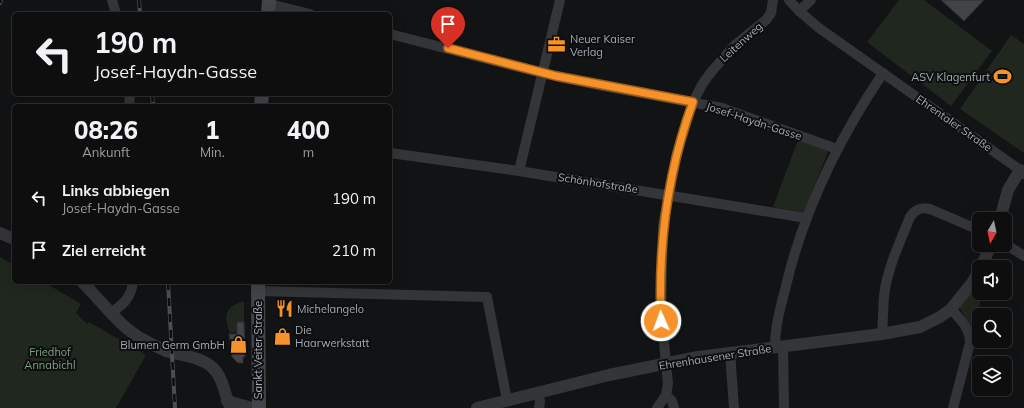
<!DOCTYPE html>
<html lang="de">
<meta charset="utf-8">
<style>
:root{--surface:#0e0e0f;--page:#1c1c1d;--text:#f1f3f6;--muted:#9b9c9e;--line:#2e2e2f}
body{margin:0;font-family:Mulish,sans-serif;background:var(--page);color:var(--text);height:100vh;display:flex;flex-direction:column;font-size:15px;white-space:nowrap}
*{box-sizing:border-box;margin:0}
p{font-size:13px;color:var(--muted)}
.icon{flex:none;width:22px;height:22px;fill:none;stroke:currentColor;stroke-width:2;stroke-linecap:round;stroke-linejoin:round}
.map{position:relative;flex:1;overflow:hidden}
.sheet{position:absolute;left:12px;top:104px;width:380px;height:180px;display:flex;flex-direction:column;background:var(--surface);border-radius:6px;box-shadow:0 4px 16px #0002,0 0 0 1px var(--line)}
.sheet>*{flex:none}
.guide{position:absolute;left:12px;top:12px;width:380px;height:84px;border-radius:6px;box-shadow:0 4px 16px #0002,0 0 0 1px var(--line);background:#0e0e0f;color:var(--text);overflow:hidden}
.needle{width:26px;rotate:189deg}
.tools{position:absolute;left:972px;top:212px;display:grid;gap:8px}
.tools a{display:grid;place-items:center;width:40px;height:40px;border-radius:6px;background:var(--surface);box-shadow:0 4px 16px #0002,0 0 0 1px var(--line);font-size:20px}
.pin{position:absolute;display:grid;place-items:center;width:34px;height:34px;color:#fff;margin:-41px -17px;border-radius:50% 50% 50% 0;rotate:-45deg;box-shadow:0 0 4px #0007}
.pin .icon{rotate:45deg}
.me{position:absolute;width:44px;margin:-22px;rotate:358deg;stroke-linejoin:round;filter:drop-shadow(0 0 3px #0008)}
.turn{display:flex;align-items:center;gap:14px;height:84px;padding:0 16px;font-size:18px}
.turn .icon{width:52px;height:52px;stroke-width:2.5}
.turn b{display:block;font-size:28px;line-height:34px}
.eta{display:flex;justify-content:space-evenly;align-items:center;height:68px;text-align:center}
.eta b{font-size:24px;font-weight:800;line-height:28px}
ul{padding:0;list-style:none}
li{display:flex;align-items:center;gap:12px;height:52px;padding:0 16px}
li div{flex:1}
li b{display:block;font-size:15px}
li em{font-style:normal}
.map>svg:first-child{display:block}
.green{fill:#1f271f}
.building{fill:#414347;stroke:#2c2d30}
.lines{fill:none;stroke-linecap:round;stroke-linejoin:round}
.minor{stroke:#333539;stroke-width:10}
.tertiary{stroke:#333539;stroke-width:12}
.secondary{stroke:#414449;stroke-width:14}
.rail-casing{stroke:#4a4d52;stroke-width:4}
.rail{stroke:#0d0e0f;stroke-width:2.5;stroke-dasharray:8;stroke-linecap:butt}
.route-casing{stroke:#a05f1b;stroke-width:10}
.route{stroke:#f69229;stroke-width:7}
.labels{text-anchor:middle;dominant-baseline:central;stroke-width:4;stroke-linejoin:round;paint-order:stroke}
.poi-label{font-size:11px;fill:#a4abb5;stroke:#0d0e0f;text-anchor:start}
.street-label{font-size:11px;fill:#a4abb5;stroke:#0d0e0f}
.park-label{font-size:11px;fill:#7da17a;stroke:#0d0e0f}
</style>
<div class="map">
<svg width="1024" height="408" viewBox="0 0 1024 408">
<rect width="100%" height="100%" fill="#121314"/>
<!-- green -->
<g class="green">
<polygon points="899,0 924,0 992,51 951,106 867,42"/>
<polygon points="1011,35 1024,44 1024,153 960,109"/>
<polygon points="798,140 826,150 828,152 804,212 802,212 773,207"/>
<polygon points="0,257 14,265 14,282 44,282 81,304 76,313 87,324 89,322 146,355 116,408 0,408"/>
<polygon points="979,279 979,293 983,293 974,325 971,326 959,307"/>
<path d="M244 301V322H237V332L230 333C223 315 225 307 244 301Z"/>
</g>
<!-- building -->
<g class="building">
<polygon points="941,0 984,0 964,21"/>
<polygon points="237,322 244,322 245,357 243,357 243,363 238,363 232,357 229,334 237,334"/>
</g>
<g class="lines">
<!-- minor -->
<g class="minor">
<polyline points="112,0 116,14"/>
<polyline points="789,0 799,11 819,28 1020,170"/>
<polyline points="269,4 310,14"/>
<polyline points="799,11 811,0"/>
<polyline points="390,34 542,73 598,85 722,108 837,149"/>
<polyline points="129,106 130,94"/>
<polyline points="390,153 519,171 806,218"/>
<polyline points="519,171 560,0"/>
<polyline points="1005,244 1024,256"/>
<polyline points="258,291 487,297 507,400"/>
<path d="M951 309C961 320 970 328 970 343L953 408"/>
<path d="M112 312C124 304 131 297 133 282"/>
<path d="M882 334C883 321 883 309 884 296 887 269 900 242 910 217 915 209 921 207 930 209L979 230"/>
<polyline points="783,346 784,408"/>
<path d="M775 347C775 327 780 309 785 290 803 211 838 140 883 73"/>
<polyline points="730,352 734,408"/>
<polyline points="538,392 540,402 539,408"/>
<polyline points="666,395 672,401 674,408"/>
<polyline points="657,408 666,395 668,384 661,312 663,225 677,153 693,102 703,83 712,71 734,46 766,20 771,13 773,0"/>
</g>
<!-- tertiary -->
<g class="tertiary">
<polyline points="1000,219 1008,190 1020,170 1024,173"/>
<polyline points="0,233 14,239"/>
<polyline points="981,267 991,245"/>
<path d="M82 282C102 301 119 327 144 340 151 344 159 348 166 351 182 356 199 356 212 367 224 378 224 395 231 408"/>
<polyline points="227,401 252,408"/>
<polyline points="477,408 609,375 698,357 882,334 920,327 940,317 951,309 972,283 979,271"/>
</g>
<!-- secondary -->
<g class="secondary">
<polyline points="268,14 269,0"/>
<polyline points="261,106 262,94"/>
<polyline points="258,282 259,408"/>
</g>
<defs>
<g id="rail">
<polyline points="139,0 140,14"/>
<polyline points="0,3 1,0"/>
<polyline points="152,94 153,106"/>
<polyline points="168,282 175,408"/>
</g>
</defs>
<!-- rail casing -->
<use href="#rail" class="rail-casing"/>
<!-- rail -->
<use href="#rail" class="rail"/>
</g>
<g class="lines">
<defs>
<path id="route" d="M448 48 556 76 693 102C667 173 658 246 661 321"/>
</defs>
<!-- route casing -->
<use href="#route" class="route-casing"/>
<!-- route -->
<use href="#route" class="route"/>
</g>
<!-- icons -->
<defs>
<symbol id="office-bare" viewBox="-9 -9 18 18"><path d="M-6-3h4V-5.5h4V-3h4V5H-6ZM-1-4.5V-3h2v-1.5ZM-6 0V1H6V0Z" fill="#f69229" stroke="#0d0e0f" stroke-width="2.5" paint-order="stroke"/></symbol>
<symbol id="stadium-bare" viewBox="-9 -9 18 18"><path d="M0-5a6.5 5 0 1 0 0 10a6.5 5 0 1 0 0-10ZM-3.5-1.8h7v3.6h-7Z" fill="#f69229" stroke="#0d0e0f" stroke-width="2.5" paint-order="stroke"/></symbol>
<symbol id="restaurant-bare" viewBox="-9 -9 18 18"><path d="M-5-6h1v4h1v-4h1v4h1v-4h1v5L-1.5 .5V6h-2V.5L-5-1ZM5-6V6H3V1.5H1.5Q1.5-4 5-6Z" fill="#f69229" stroke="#0d0e0f" stroke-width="2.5" paint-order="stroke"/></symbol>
<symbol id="shop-bare" viewBox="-9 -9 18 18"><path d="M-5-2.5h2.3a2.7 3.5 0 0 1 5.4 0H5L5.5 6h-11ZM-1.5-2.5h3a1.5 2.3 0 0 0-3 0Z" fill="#f69229" stroke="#0d0e0f" stroke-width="2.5" paint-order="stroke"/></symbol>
</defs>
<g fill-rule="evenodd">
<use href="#office-bare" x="544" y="32" width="25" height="25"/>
<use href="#stadium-bare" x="990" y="64" width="25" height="25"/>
<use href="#restaurant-bare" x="272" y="296" width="25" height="25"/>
<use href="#shop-bare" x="270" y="324" width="25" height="25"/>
<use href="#shop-bare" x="226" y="332" width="25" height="25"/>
</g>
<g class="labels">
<!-- poi labels -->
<g class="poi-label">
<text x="570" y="39">Neuer Kaiser<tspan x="570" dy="13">Verlag</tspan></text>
<text x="990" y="77" text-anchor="end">ASV Klagenfurt</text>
<text x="297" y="309">Michelangelo</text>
<text x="295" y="330">Die<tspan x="295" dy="13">Haarwerkstatt</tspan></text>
<text x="225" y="345" text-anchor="end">Blumen Germ GmbH</text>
</g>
<!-- street labels -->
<g class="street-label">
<text transform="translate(741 42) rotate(-42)">Leitenweg</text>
<text transform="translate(754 121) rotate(18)">Josef-Haydn-Gasse</text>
<text transform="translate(954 123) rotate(35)">Ehrentaler Straße</text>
<text transform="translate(598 183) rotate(9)">Schönhofstraße</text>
<text transform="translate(258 350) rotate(-90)">Sankt Veiter Straße</text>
<text transform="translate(715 357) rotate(-9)">Ehrenhausener Straße</text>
</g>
<!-- park labels -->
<g class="park-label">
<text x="50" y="352">Friedhof<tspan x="50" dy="13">Annabichl</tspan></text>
</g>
</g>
</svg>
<div class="tools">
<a><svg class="needle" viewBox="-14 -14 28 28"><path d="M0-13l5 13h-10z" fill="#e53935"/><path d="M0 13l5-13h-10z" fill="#9b9c9e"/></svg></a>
<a><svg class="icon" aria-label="sound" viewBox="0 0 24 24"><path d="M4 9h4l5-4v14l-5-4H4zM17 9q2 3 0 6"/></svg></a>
<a><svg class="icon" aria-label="search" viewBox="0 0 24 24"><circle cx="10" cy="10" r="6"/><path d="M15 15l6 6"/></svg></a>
<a><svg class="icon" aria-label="layers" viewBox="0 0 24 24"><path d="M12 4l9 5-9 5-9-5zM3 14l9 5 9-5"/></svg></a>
</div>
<div class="pin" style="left:448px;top:48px;background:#d93025"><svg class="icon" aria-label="arrive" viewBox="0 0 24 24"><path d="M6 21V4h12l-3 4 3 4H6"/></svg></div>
<svg class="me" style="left:661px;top:321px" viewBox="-20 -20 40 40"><circle r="17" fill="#f69229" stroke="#fff" stroke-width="3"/><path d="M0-11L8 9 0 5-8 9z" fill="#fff"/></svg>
<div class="guide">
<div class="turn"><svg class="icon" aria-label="left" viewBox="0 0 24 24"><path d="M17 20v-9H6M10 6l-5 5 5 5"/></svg><div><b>190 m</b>Josef-Haydn-Gasse</div></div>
</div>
<section class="sheet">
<div class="eta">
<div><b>08:26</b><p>Ankunft</p></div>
<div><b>1</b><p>Min.</p></div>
<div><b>400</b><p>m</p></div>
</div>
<ul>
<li><svg class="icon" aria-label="left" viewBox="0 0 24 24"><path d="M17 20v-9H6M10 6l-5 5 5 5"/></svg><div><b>Links abbiegen</b><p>Josef-Haydn-Gasse</p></div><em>190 m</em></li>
<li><svg class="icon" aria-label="arrive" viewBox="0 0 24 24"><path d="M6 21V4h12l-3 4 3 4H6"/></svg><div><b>Ziel erreicht</b></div><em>210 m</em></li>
</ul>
</section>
</div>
